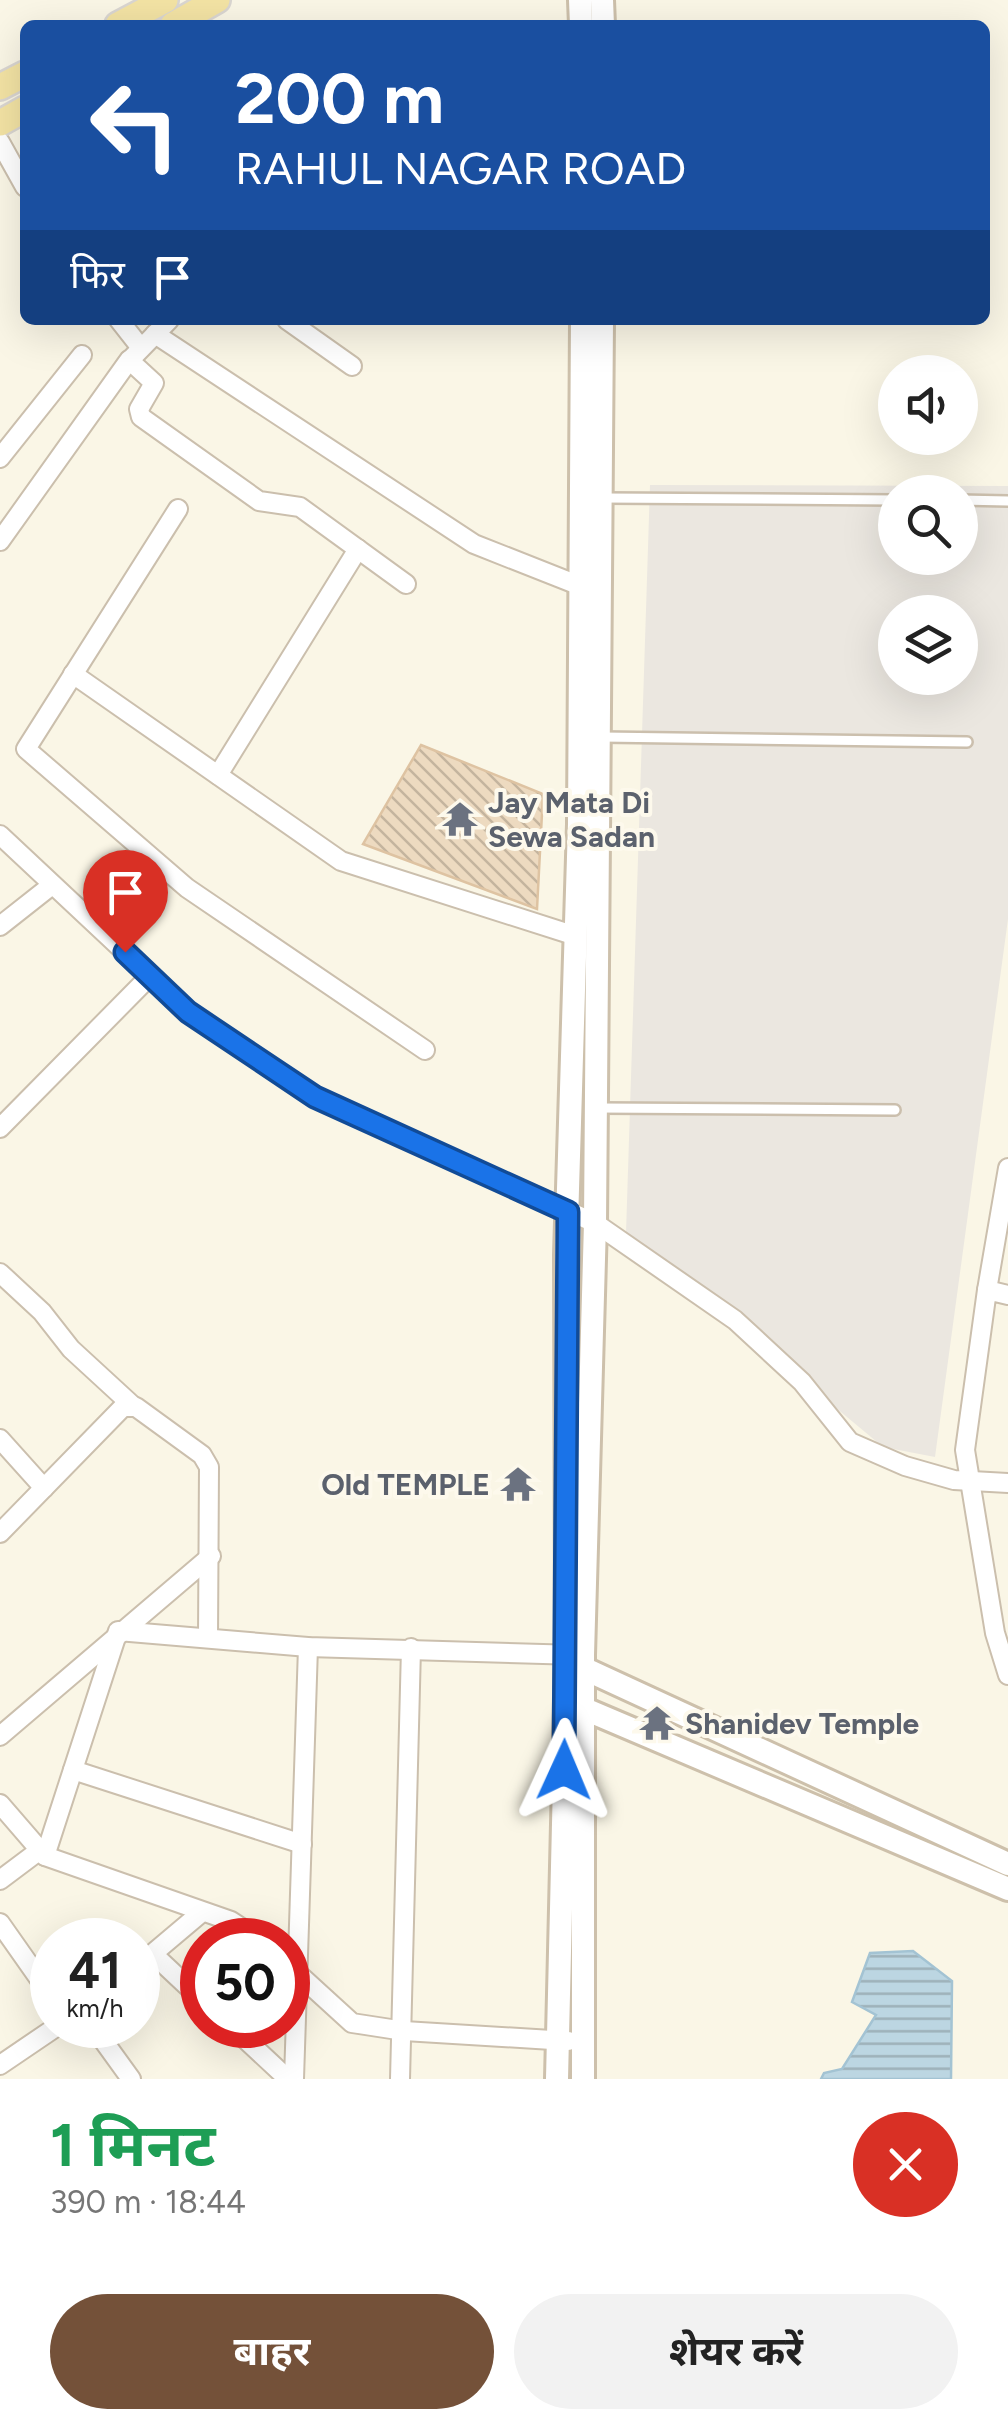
<!DOCTYPE html>
<html lang="hi">
<meta charset="utf-8">
<style>
:root{--surface:#fff;--page:#f2f2f2;--text:#222;--muted:#767676;--accent:#745139}
body{margin:0;font-family:Figtree,"Noto Sans Devanagari",sans-serif;background:var(--page);color:var(--text);height:100vh;display:flex;flex-direction:column;font-size:38px;white-space:nowrap}
*{box-sizing:border-box;margin:0}
p{font-size:32px;color:var(--muted)}
.icon{flex:none;width:55px;height:55px;fill:none;stroke:currentColor;stroke-width:2;stroke-linecap:round;stroke-linejoin:round}
.map{position:relative;height:2079px;overflow:hidden}
.details{display:flex;flex-direction:column;background:var(--surface);flex:1}
.details>*{flex:none}
.top-card{position:absolute;left:20px;top:20px;width:970px;height:305px;border-radius:15px;box-shadow:0 10px 40px #0002;background:#1a4fa0;color:#fff;overflow:hidden}
.controls{position:absolute;left:878px;top:355px;display:grid;gap:20px}
.controls a{display:grid;place-items:center;width:100px;height:100px;border-radius:50%;background:var(--surface);box-shadow:0 10px 40px #0002;font-size:50px}
.speed{position:absolute;left:30px;top:1918px;display:flex;gap:20px;font-size:50px;font-weight:700;text-align:center}
.speed>*{display:grid;place-content:center;width:130px;height:130px;border-radius:50%;background:var(--surface);box-shadow:0 10px 40px #0002;line-height:1}
.speed small{font-size:25px;font-weight:400}
.speed .limit{border:15px solid #d22;background:#fff;color:#111}
.pin{position:absolute;display:grid;place-items:center;width:85px;height:85px;color:#fff;margin:-102px -42px;border-radius:50% 50% 50% 0;rotate:-45deg;box-shadow:0 0 10px #0007}
.pin .icon{rotate:45deg}
.me{position:absolute;width:110px;margin:-55px;rotate:1deg;stroke-linejoin:round;filter:drop-shadow(0 0 8px #0008)}
.turn{display:flex;align-items:center;gap:35px;height:210px;padding:0 50px;font-size:45px}
.turn .icon{width:130px;height:130px;stroke-width:2.5}
.turn b{display:block;font-size:70px;line-height:85px}
.then{display:flex;align-items:center;height:95px;padding:0 50px;background:#0003;gap:20px;font-size:38px}
.round{display:grid;place-items:center;flex:none;width:105px;height:105px;border-radius:52px;background:var(--page)}
.headline{display:flex;align-items:center;justify-content:space-between;height:170px;padding:0 50px}
h1{font-size:60px;font-weight:700;line-height:75px;color:#1e9e55}
.button{display:flex;gap:20px;margin-top:auto;padding:20px 50px}
.button a{flex:1;height:115px;border-radius:60px;background:var(--accent);color:#fff;font-size:40px;font-weight:700;line-height:115px;text-align:center}
.button a+a{background:var(--page);color:var(--text)}
.map>svg:first-child{display:block}
.industrial{fill:#ebe7e0;fill-rule:evenodd}
.water{fill:url(#water-rules);stroke:#a3c3d3;stroke-width:2.5}
.building{fill:url(#building-back-hatch);stroke:#dec3a2;stroke-width:2.5}
.lines{fill:none;stroke-linecap:round;stroke-linejoin:round}
.service-casing{stroke:#cbbfad;stroke-width:14}
.minor-casing{stroke:#cbbfad;stroke-width:22}
.secondary-casing{stroke:#cdc0ab;stroke-width:28}
.primary-casing{stroke:#dad6d1;stroke-width:30}
.service{stroke:#fff;stroke-width:9}
.minor{stroke:#fff;stroke-width:18}
.secondary{stroke:#fff;stroke-width:22}
.primary{stroke:#f3e3a4;stroke-width:25}
.route-casing{stroke:#114b97;stroke-width:25}
.route{stroke:#1a73e8;stroke-width:18}
.labels{text-anchor:middle;dominant-baseline:central;stroke-width:8;stroke-linejoin:round;paint-order:stroke}
.worship-label{font-size:30px;font-weight:bold;fill:#5b616d;stroke:#fdf9ec;text-anchor:start}
</style>
<div class="map">
<svg width="1008" height="2079" viewBox="0 0 1008 2079">
<defs>
<pattern id="water-rules" width="6" height="5" patternUnits="userSpaceOnUse" patternTransform="scale(2.5)"><rect width="6" height="5" fill="#bcd6e2"/><path d="M0 2.5h6" fill="none" stroke="#9db1b9"/></pattern>
<pattern id="building-back-hatch" width="6" height="6" patternUnits="userSpaceOnUse" patternTransform="scale(2.5)"><rect width="6" height="6" fill="#eddac0"/><path d="M-1 5l2 2M0 0l6 6M5-1l2 2" fill="none" stroke="#c4b49e"/></pattern>
</defs>
<rect width="100%" height="100%" fill="#faf6e6"/>
<!-- industrial -->
<path class="industrial" d="M650 485 1008 486V919L935 1457 883 1447 626 1233ZM895 492H960V558H895ZM895 612H960V678H895Z"/>
<!-- water -->
<polygon class="water" points="913,1951 952,1981 951,2079 821,2079 824,2073 842,2069 876,2015 852,2002 870,1953"/>
<!-- building -->
<polygon class="building" points="421,745 543,794 537,909 363,844"/>
<g class="lines">
<defs>
<g id="service">
<polyline points="604,498 895,500"/>
<polyline points="960,500 1008,501"/>
<polyline points="602,737 967,742"/>
<polyline points="599,1108 895,1110"/>
</g>
<g id="minor">
<polyline points="0,142 25,187"/>
<polyline points="119,320 141,348"/>
<polyline points="287,320 352,366"/>
<polyline points="155,334 474,544 588,589"/>
<polyline points="129,360 154,383 139,409 141,417 259,501 300,507 406,584"/>
<polyline points="0,458 82,355"/>
<polyline points="178,509 26,749 187,888 425,1050"/>
<polyline points="0,541 127,363 169,320"/>
<polyline points="73,674 341,861 576,936"/>
<polyline points="218,775 358,549"/>
<polyline points="0,835 189,1012 315,1097 595,1223 735,1320 802,1382 850,1442 905,1466 954,1480 1008,1483"/>
<polyline points="0,926 52,885"/>
<polyline points="0,1128 150,976"/>
<polyline points="0,1273 42,1312 71,1349 133,1406"/>
<polyline points="987,1290 1008,1168"/>
<polyline points="1008,1295 987,1290 965,1450 995,1633 1008,1675"/>
<polyline points="0,1439 44,1488"/>
<polyline points="0,1533 123,1407 136,1407 202,1455 209,1467 208,1638"/>
<polyline points="0,1736 211,1556"/>
<polyline points="73,1770 302,1844"/>
<polyline points="0,1804 45,1856 231,1921 260,1940"/>
<polyline points="45,1856 118,1631 308,1647 578,1655"/>
<polyline points="0,1880 40,1850"/>
<polyline points="0,1923 52,1997"/>
<polyline points="153,1954 202,2000"/>
<polyline points="138,1966 202,1912"/>
<polyline points="295,1971 352,2023 404,2031 568,2041"/>
<polyline points="92,2025 131,2079"/>
<polyline points="230,2025 288,2079"/>
<polyline points="0,2065 59,2025"/>
<polyline points="294,2079 308,1647"/>
<polyline points="400,2079 411,1648"/>
</g>
<g id="secondary">
<polyline points="580,0 581,25"/>
<polyline points="602,0 603,25"/>
<polyline points="585,1669 1008,1864"/>
<polyline points="587,1710 1008,1889"/>
<polyline points="557,2079 567,1654 566,1255 579,824 582,320"/>
<polyline points="583,2079 583,1655 595,1223 602,320"/>
</g>
<g id="primary">
<polyline points="118,25 165,0"/>
<polyline points="173,25 217,0"/>
<polyline points="0,87 25,74"/>
<polyline points="0,123 25,109"/>
</g>
</defs>
<!-- service casing -->
<use href="#service" class="service-casing"/>
<!-- minor casing -->
<use href="#minor" class="minor-casing"/>
<!-- secondary casing -->
<use href="#secondary" class="secondary-casing"/>
<!-- primary casing -->
<use href="#primary" class="primary-casing"/>
<!-- service -->
<use href="#service" class="service"/>
<!-- minor -->
<use href="#minor" class="minor"/>
<!-- secondary -->
<use href="#secondary" class="secondary"/>
<!-- primary -->
<use href="#primary" class="primary"/>
</g>
<g class="lines">
<defs>
<polyline id="route" points="125,952 188,1012 315,1097 568,1212 564,1770"/>
</defs>
<!-- route casing -->
<use href="#route" class="route-casing"/>
<!-- route -->
<use href="#route" class="route"/>
</g>
<!-- icons -->
<defs>
<symbol id="temple-bare" viewBox="-9 -9 18 18"><path d="M0-6L5-2H3V0L6.5 2.5H4V6H1.5V3h-3V6H-4V2.5H-6.5L-3 0V-2H-5Z" fill="#6b7280" stroke="#fdf9ec" stroke-width="2.5" paint-order="stroke"/></symbol>
</defs>
<g fill-rule="evenodd">
<use href="#temple-bare" x="435" y="794" width="50" height="50"/>
<use href="#temple-bare" x="493" y="1459" width="50" height="50"/>
<use href="#temple-bare" x="632" y="1698" width="50" height="50"/>
</g>
<g class="labels">
<!-- worship labels -->
<g class="worship-label">
<text x="488" y="802">Jay Mata Di<tspan x="488" dy="34">Sewa Sadan</tspan></text>
<text x="490" y="1484" text-anchor="end">Old TEMPLE</text>
<text x="685" y="1723">Shanidev Temple</text>
</g>
</g>
</svg>
<div class="controls">
<a><svg class="icon" aria-label="sound" viewBox="0 0 24 24"><path d="M4 9h4l5-4v14l-5-4H4zM17 9q2 3 0 6"/></svg></a>
<a><svg class="icon" aria-label="search" viewBox="0 0 24 24"><circle cx="10" cy="10" r="6"/><path d="M15 15l6 6"/></svg></a>
<a><svg class="icon" aria-label="layers" viewBox="0 0 24 24"><path d="M12 4l9 5-9 5-9-5zM3 14l9 5 9-5"/></svg></a>
</div>
<div class="speed"><div>41<small>km/h</small></div><div class="limit">50</div></div>
<div class="pin" style="left:125px;top:952px;background:#d93025"><svg class="icon" aria-label="arrive" viewBox="0 0 24 24"><path d="M6 21V4h12l-3 4 3 4H6"/></svg></div>
<svg class="me" style="left:564px;top:1770px" viewBox="-20 -20 40 40"><path d="M0-17L14 15 0 8-14 15z" fill="#1a73e8" stroke="#fff" stroke-width="4"/></svg>
<div class="top-card">
<div class="turn"><svg class="icon" aria-label="left" viewBox="0 0 24 24"><path d="M17 20v-9H6M10 6l-5 5 5 5"/></svg><div><b>200 m</b>RAHUL NAGAR ROAD</div></div>
<div class="then">फिर<svg class="icon" aria-label="arrive" viewBox="0 0 24 24"><path d="M6 21V4h12l-3 4 3 4H6"/></svg></div>
</div>
</div>
<section class="details">
<div class="headline"><div><h1>1 मिनट</h1><p>390 m · 18:44</p></div><a class="round" style="background:#d93025;color:#fff"><svg class="icon" aria-label="close" viewBox="0 0 24 24"><path d="M6 6l12 12M18 6L6 18"/></svg></a></div>
<div class="button"><a>बाहर</a><a>शेयर करें</a></div>
</section>
